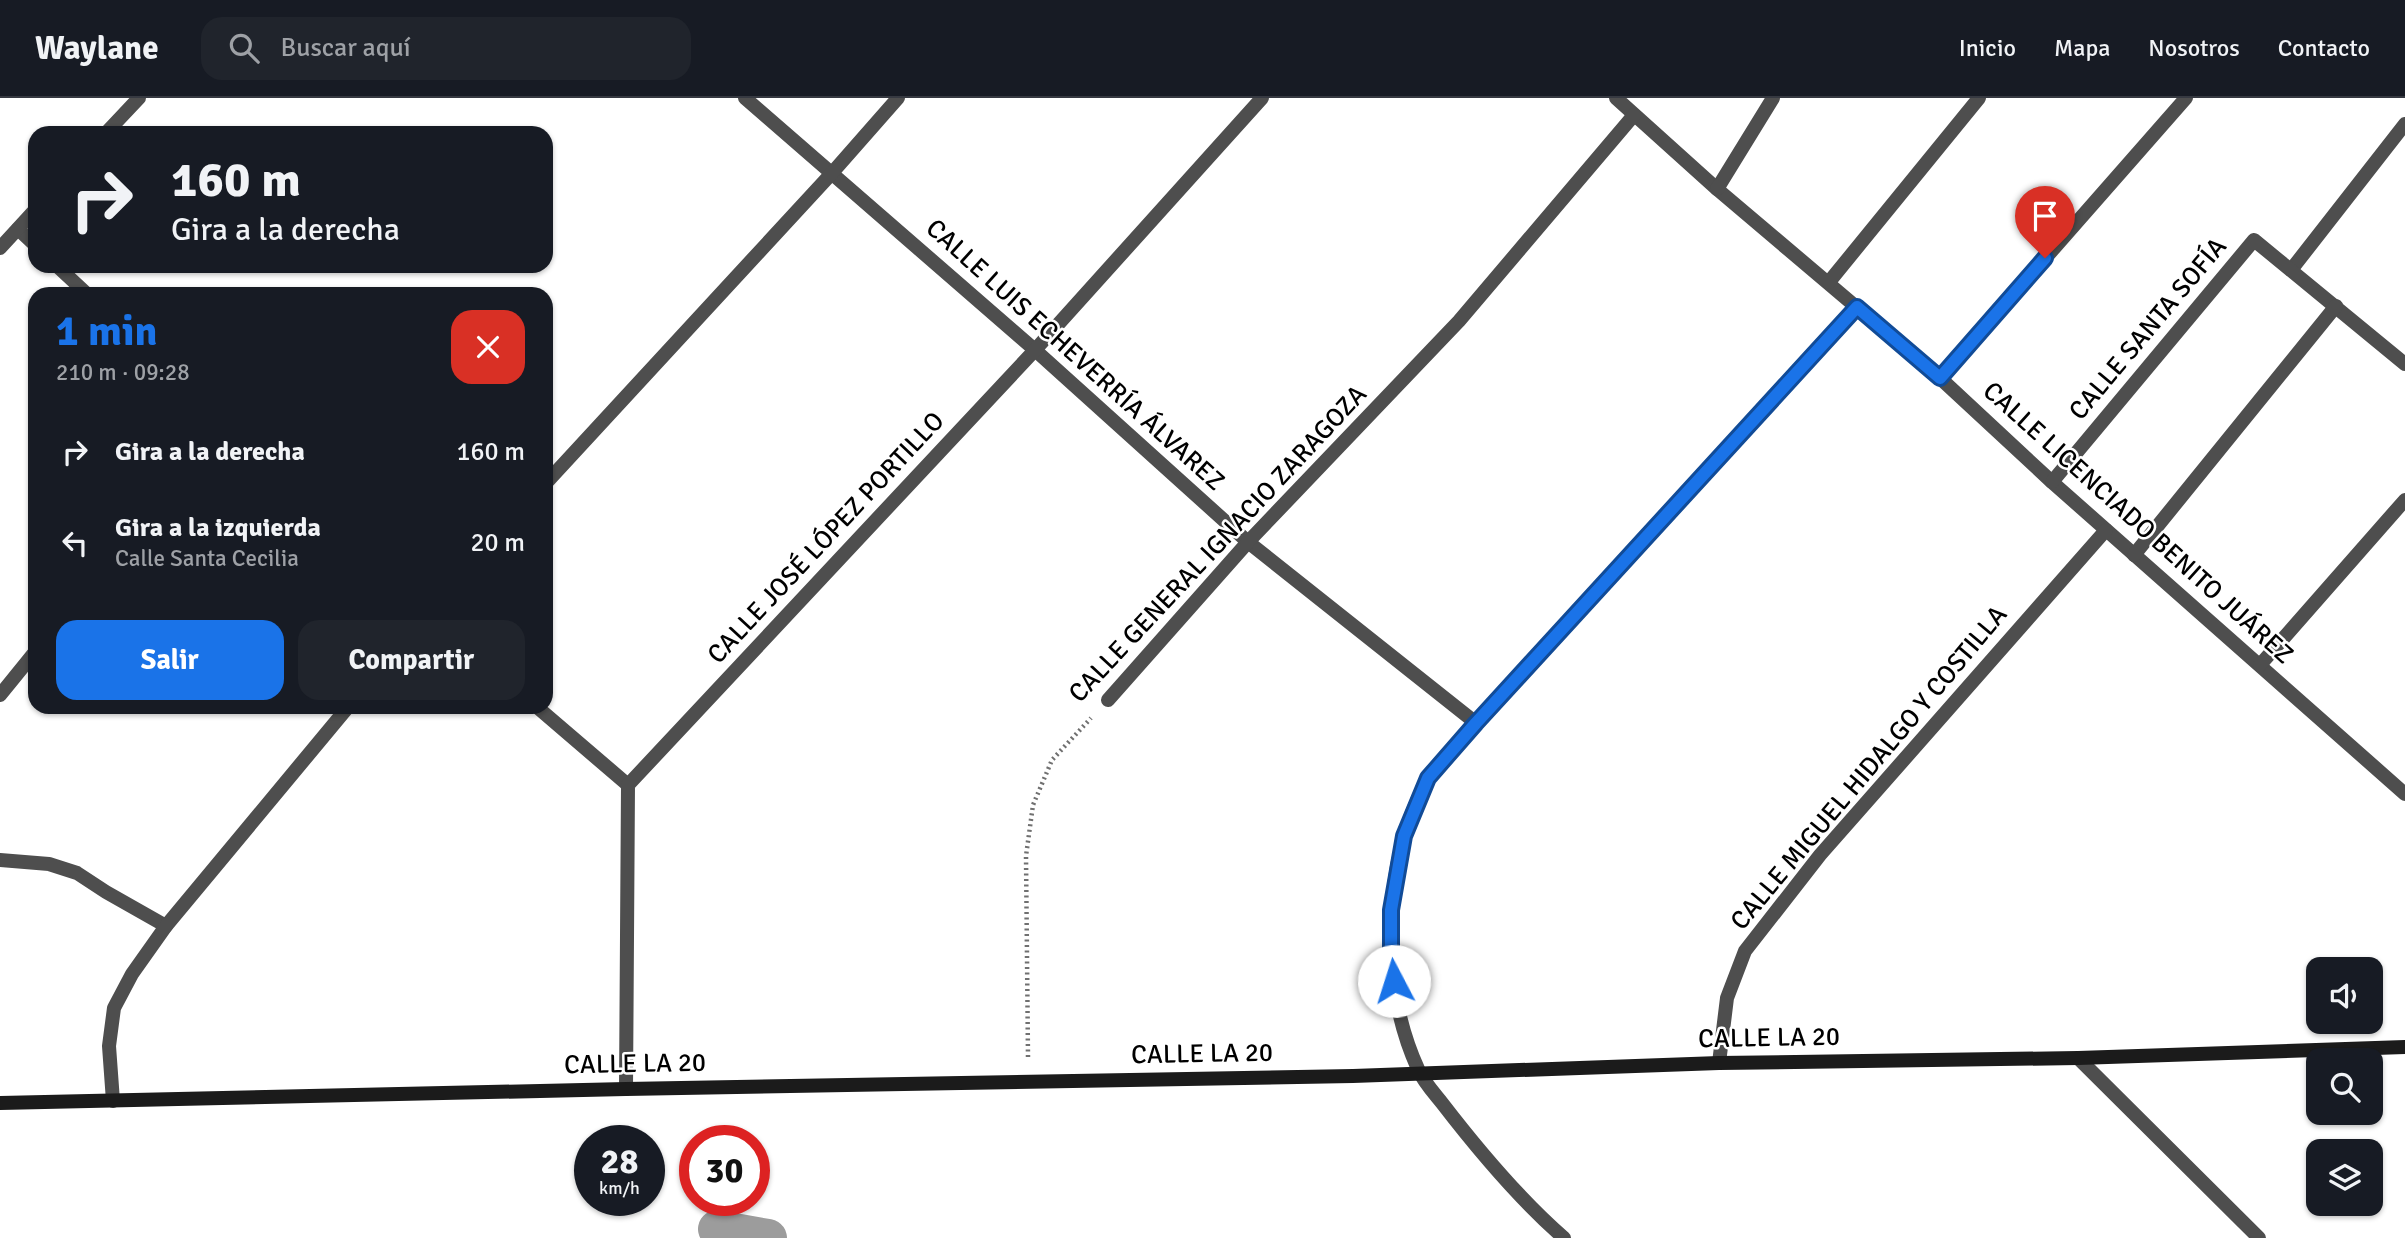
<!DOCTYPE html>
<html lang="es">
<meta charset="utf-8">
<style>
:root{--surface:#171b24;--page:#20242c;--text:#f1f3f6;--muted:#9ea1a6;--line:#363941;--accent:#1a73e8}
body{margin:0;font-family:Signika,sans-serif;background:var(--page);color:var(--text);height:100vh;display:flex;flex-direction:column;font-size:26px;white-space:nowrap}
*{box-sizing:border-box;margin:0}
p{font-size:23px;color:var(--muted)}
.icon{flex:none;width:38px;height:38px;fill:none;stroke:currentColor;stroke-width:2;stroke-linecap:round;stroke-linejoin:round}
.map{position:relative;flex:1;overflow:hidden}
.details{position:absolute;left:28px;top:189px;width:525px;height:427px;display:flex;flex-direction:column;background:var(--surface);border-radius:21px;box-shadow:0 2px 5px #0004}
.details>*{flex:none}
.guide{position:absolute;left:28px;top:28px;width:525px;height:147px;border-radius:21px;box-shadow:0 2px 5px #0004;background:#171b24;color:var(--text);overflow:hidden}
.controls{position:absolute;left:2306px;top:859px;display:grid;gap:14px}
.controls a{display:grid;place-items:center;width:77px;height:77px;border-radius:14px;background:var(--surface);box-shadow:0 2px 5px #0004;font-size:35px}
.speed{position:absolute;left:574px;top:1027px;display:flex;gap:14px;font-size:35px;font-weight:700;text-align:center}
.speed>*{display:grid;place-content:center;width:91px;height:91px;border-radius:50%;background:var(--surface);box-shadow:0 2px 5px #0004;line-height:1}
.speed small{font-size:18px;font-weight:400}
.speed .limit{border:10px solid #d22;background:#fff;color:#111}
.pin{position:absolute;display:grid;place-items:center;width:60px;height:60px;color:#fff;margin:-72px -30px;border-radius:50% 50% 50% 0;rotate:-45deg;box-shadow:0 0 7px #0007}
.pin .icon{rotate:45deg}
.me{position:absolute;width:77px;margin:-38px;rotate:355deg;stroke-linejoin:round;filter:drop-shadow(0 0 5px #0008)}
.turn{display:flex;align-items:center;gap:24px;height:147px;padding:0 28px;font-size:32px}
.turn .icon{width:91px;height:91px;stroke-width:2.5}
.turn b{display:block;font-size:49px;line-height:60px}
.round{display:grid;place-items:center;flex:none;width:74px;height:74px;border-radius:21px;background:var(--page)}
.overview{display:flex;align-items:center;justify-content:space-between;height:119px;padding:0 28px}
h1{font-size:42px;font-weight:800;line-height:52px;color:var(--accent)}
.button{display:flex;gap:14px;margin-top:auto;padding:14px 28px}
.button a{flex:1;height:80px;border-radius:21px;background:var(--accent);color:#fff;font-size:28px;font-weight:800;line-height:80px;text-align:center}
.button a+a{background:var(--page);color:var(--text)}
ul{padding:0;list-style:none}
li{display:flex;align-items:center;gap:21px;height:91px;padding:0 28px}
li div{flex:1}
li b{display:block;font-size:26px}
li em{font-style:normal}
header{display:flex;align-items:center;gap:42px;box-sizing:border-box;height:98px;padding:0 35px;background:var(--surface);border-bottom:2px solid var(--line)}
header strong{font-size:33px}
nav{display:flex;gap:38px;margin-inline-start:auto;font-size:24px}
.search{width:490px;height:63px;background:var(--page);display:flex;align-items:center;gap:18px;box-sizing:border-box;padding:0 24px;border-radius:21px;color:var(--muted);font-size:26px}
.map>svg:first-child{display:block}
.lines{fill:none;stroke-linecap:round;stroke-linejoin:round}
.canal{stroke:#9c9c9c;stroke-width:38}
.path{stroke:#707070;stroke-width:4.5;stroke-dasharray:2 3.5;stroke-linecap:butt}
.street{stroke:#4e4e4e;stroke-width:14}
.secondary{stroke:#1b1b1b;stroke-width:14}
.route-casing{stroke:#114b97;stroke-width:18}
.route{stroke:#1a73e8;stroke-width:12}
.labels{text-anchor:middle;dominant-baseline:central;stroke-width:5;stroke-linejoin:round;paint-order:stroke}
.street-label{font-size:26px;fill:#000;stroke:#fff}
</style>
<header>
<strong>Waylane</strong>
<div class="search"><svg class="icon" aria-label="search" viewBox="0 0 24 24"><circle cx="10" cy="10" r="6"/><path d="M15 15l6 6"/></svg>Buscar aquí</div>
<nav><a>Inicio</a><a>Mapa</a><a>Nosotros</a><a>Contacto</a></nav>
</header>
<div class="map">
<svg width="2405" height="1140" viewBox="0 0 2405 1140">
<rect width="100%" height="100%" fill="#fff"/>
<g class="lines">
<!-- canal -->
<polyline class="canal" points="717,1131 768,1140"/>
<!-- path -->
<polyline class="path" points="1028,959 1026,758 1033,707 1052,662 1091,620"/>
<!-- street -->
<g class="street">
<polyline points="745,0 1035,252 1248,444 1476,625"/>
<polyline points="1616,0 1717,91 1940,280 2052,384 2405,696"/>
<polyline points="106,35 139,0"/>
<polyline points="1717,91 1773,0"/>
<polyline points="18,131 35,147"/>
<polyline points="0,150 35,112"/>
<polyline points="57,168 87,196"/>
<polyline points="2291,172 2405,26"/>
<polyline points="1829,184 1979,0"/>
<polyline points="1940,280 2186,0"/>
<polyline points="2052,384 2254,142 2405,266"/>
<polyline points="546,385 832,75 898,0"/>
<polyline points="2134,457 2336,208"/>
<polyline points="2260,567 2405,402"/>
<polyline points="0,597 35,554"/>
<polyline points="1108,602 1248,444 1459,223 1634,17"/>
<polyline points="537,609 628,687"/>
<polyline points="0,762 49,766 77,775 106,794 166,828"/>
<polyline points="2078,960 2259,1140"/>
<polyline points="1719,965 1727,900 1745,853 1820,757 2106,432"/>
<polyline points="626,991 628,687 1035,252 1262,0"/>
<polyline points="113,1003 109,948 114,910 132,876 166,828 348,609"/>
<path d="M1564 1140C1519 1101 1479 1053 1442 1005 1434 995 1423 983 1418 971 1379 885 1382 765 1427 682 1437 664 1462 641 1476 625L1857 209"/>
</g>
<!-- secondary -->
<polyline class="secondary" points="0,1005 626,991 1353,978 1719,965 2078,960 2405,949"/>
</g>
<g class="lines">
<defs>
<polyline id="route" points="1394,883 1391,862 1391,812 1404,738 1428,680 1476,625 1857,209 1940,280 2045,160"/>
</defs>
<!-- route casing -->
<use href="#route" class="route-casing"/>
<!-- route -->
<use href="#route" class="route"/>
</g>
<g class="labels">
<!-- street labels -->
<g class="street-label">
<text transform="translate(2148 231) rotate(-50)">CALLE SANTA SOFÍA</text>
<text transform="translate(1075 257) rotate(42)">CALLE LUIS ECHEVERRÍA ÁLVAREZ</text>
<text transform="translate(2138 425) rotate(42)">CALLE LICENCIADO BENITO JUÁREZ</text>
<text transform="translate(826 440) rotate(-47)">CALLE JOSÉ LÓPEZ PORTILLO</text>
<text transform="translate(1218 446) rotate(-47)">CALLE GENERAL IGNACIO ZARAGOZA</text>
<text transform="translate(1869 670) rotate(-50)">CALLE MIGUEL HIDALGO Y COSTILLA</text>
<text transform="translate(1769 940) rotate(-1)">CALLE LA 20</text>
<text transform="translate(1202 956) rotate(-1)">CALLE LA 20</text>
<text transform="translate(635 966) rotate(-1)">CALLE LA 20</text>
</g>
</g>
</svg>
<div class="controls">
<a><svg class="icon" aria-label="sound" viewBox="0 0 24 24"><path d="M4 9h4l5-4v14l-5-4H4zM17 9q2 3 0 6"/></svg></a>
<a><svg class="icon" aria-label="search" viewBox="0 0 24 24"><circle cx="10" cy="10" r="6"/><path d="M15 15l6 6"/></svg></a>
<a><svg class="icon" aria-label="layers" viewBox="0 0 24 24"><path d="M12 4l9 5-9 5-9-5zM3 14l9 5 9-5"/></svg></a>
</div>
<div class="speed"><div>28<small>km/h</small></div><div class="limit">30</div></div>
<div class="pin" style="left:2045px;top:160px;background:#d93025"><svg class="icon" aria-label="arrive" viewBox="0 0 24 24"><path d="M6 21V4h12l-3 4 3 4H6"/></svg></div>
<svg class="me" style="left:1394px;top:883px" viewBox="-20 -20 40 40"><circle r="19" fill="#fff"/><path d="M0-13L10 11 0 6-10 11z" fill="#1a73e8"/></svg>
<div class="guide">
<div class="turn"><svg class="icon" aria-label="right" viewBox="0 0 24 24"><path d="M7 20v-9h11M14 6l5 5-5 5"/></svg><div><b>160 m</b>Gira a la derecha</div></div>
</div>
<section class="details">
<div class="overview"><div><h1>1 min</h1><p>210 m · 09:28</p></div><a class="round" style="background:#d93025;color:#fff"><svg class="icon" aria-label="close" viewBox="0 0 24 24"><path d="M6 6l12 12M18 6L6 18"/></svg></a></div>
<ul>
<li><svg class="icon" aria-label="right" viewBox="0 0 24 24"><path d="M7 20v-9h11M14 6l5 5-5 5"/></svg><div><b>Gira a la derecha</b></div><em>160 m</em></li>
<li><svg class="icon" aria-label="left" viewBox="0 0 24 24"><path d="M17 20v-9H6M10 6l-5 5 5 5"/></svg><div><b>Gira a la izquierda</b><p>Calle Santa Cecilia</p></div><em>20 m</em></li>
</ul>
<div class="button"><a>Salir</a><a>Compartir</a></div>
</section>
</div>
